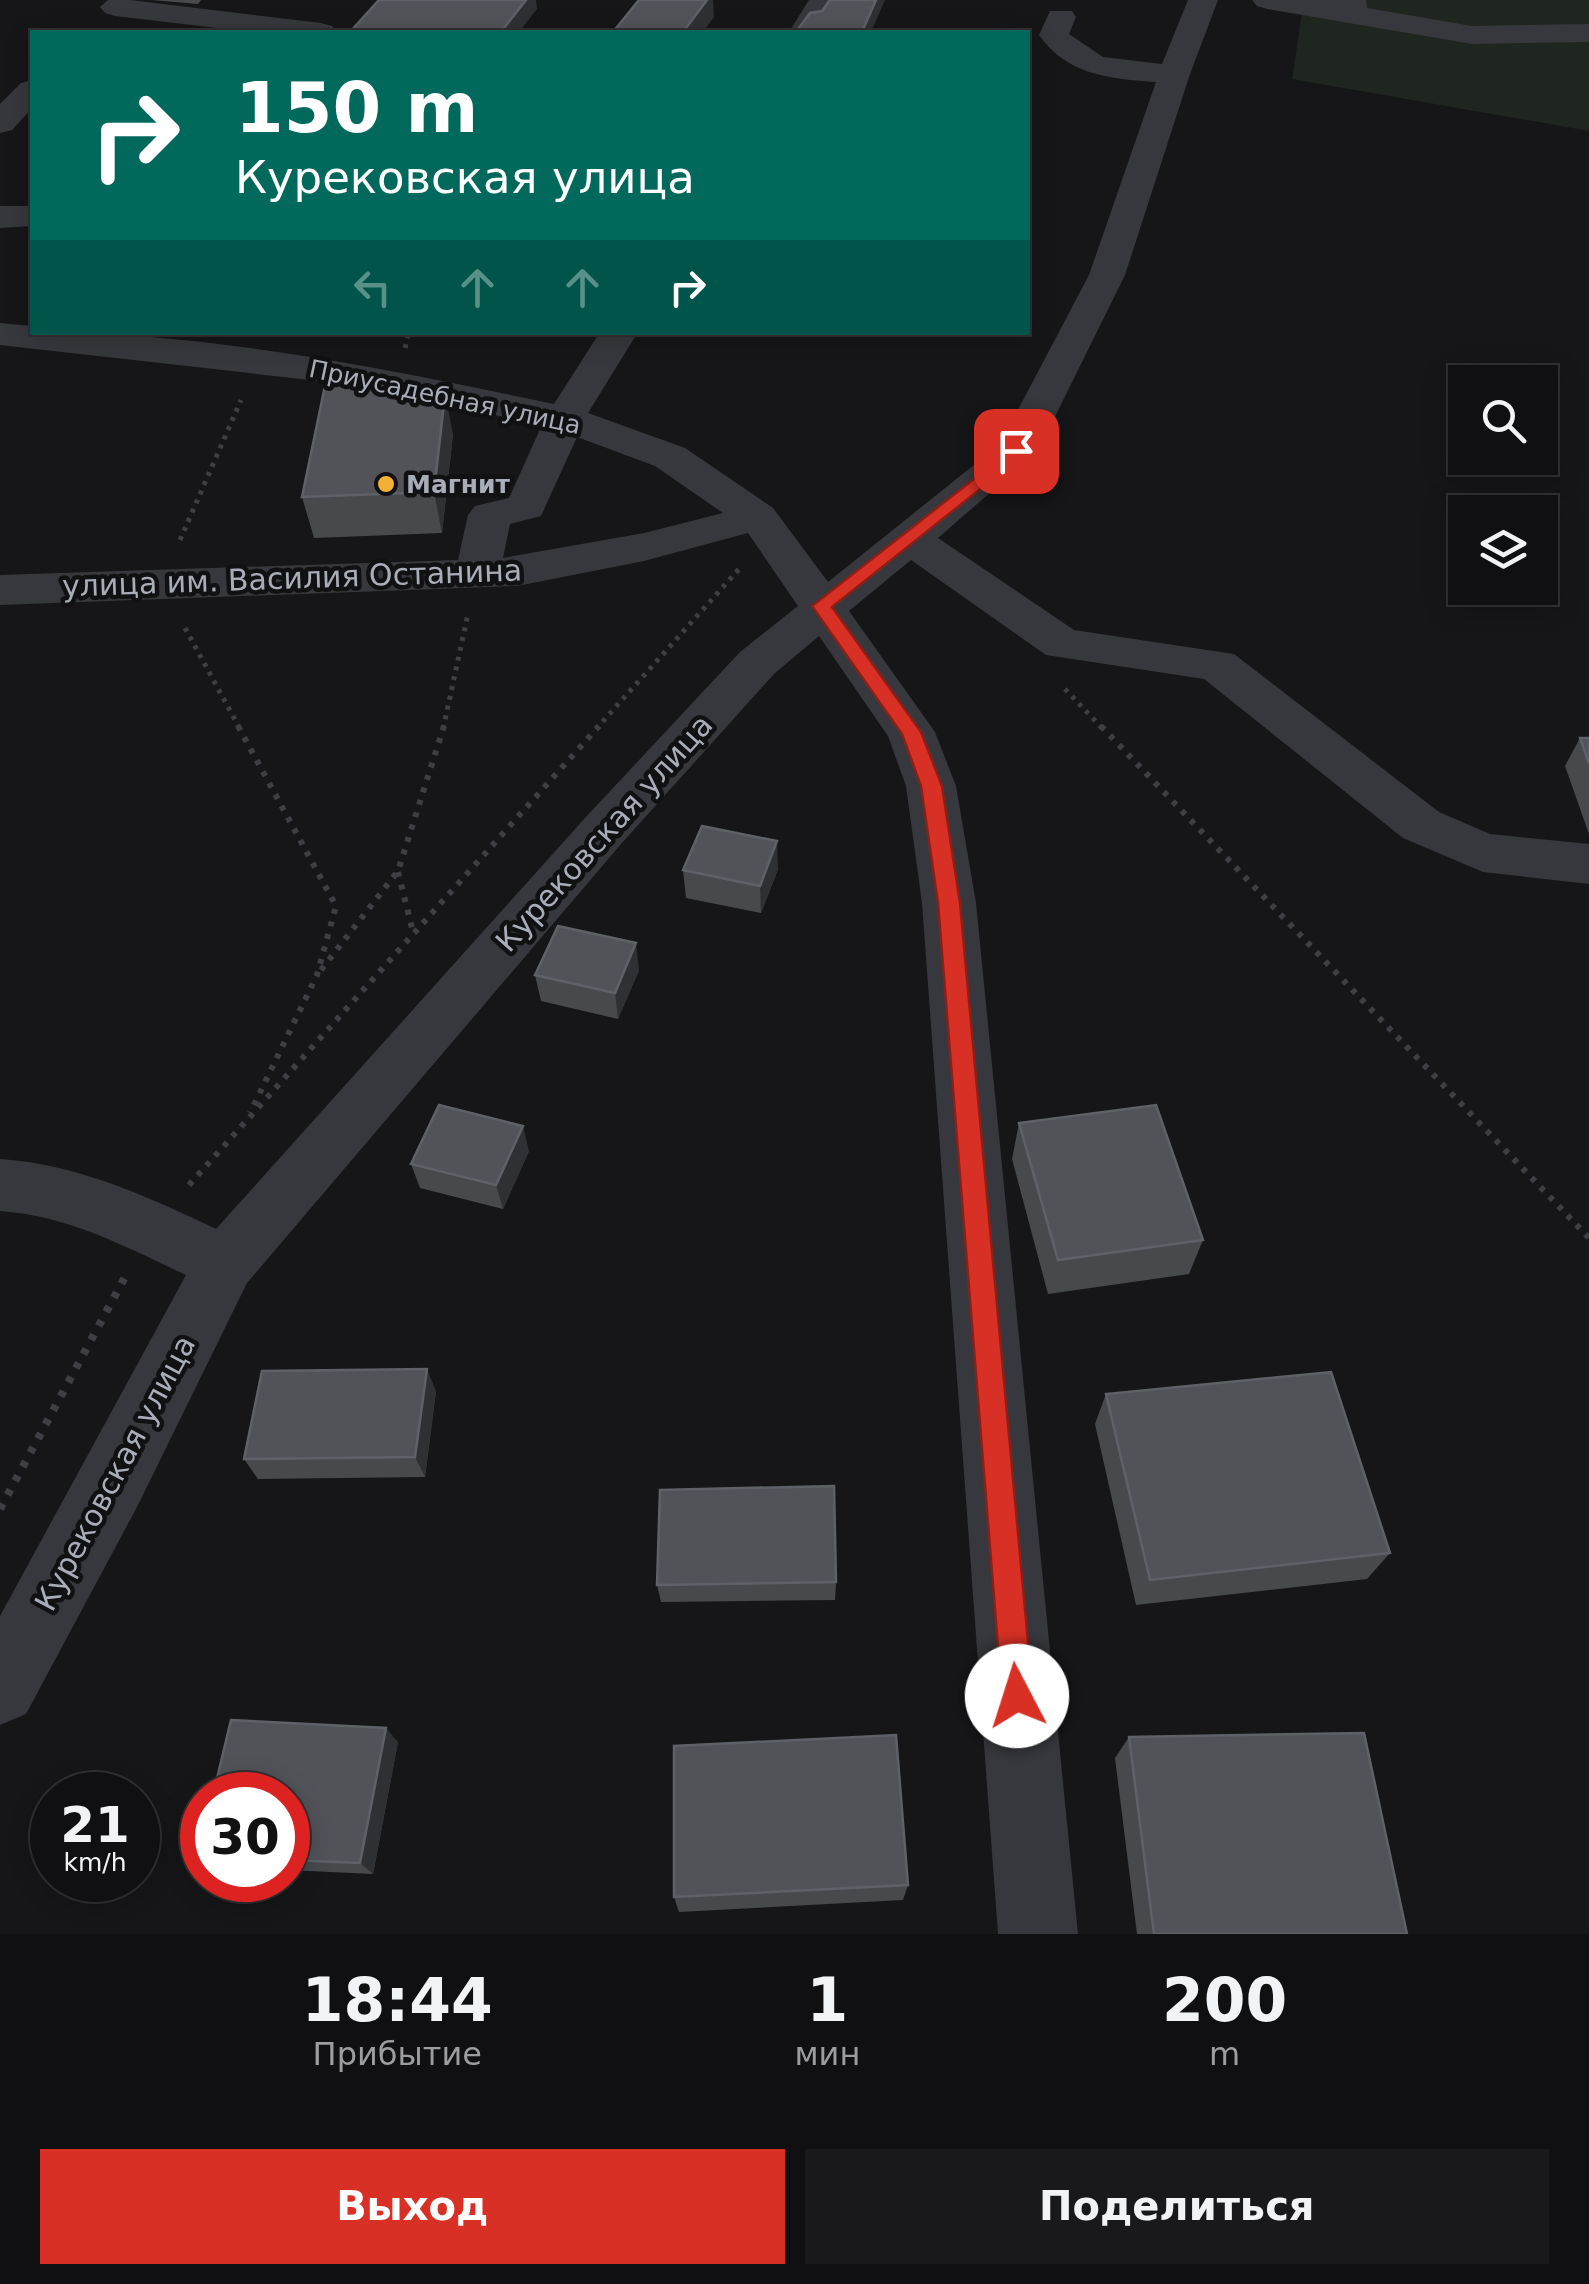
<!DOCTYPE html>
<html lang="ru">
<meta charset="utf-8">
<style>
:root{--surface:#101012;--page:#19191b;--text:#f1f3f6;--muted:#9c9d9f;--line:#303032;--accent:#d93025}
body{margin:0;font-family:"DejaVu Sans",sans-serif;background:var(--page);color:var(--text);height:100vh;display:flex;flex-direction:column;font-size:38px;white-space:nowrap}
*{box-sizing:border-box;margin:0}
p{font-size:32px;color:var(--muted)}
.icon{flex:none;width:55px;height:55px;fill:none;stroke:currentColor;stroke-width:2;stroke-linecap:round;stroke-linejoin:round}
.map{position:relative;height:1934px;overflow:hidden}
.drawer{display:flex;flex-direction:column;background:var(--surface);flex:1}
.drawer>*{flex:none}
.top-card{position:absolute;left:30px;top:30px;width:1000px;height:305px;border-radius:0px;box-shadow:0 5px 25px #0003,0 0 0 2px var(--line);background:#00695c;color:#fff;overflow:hidden}
.buttons{position:absolute;left:1448px;top:365px;display:grid;gap:20px}
.buttons a{display:grid;place-items:center;width:110px;height:110px;border-radius:0px;background:var(--surface);box-shadow:0 5px 25px #0003,0 0 0 2px var(--line);font-size:50px}
.speed{position:absolute;left:30px;top:1772px;display:flex;gap:20px;font-size:50px;font-weight:700;text-align:center}
.speed>*{display:grid;place-content:center;width:130px;height:130px;border-radius:50%;background:var(--surface);box-shadow:0 5px 25px #0003,0 0 0 2px var(--line);line-height:1}
.speed small{font-size:25px;font-weight:400}
.speed .limit{border:15px solid #d22;background:#fff;color:#111}
.pin{position:absolute;display:grid;place-items:center;width:85px;height:85px;color:#fff;margin:-42px;border-radius:20px;box-shadow:0 5px 15px #0006}
.me{position:absolute;width:110px;margin:-55px;rotate:355deg;stroke-linejoin:round;filter:drop-shadow(0 0 8px #0008)}
.turn{display:flex;align-items:center;gap:35px;height:210px;padding:0 40px;font-size:45px}
.turn .icon{width:130px;height:130px;stroke-width:2.5}
.turn b{display:block;font-size:70px;line-height:85px}
.lanes{display:flex;align-items:center;height:95px;padding:0 40px;background:#0003;justify-content:center;gap:50px;direction:ltr}
.lanes .off{opacity:.35}
.eta{display:flex;justify-content:space-evenly;align-items:center;height:170px;text-align:center}
.eta b{font-size:60px;font-weight:600;line-height:70px}
.cta{display:flex;gap:20px;margin-top:auto;padding:20px 40px}
.cta a{flex:1;height:115px;border-radius:0px;background:var(--accent);color:#fff;font-size:40px;font-weight:600;line-height:115px;text-align:center}
.cta a+a{background:var(--page);color:var(--text)}
.map>svg:first-child{display:block}
.green{fill:#1e261f}
.lines{fill:none;stroke-linecap:round;stroke-linejoin:round}
.path-far2{stroke:#3d3f44;stroke-width:5;stroke-dasharray:4 6;stroke-linecap:butt}
.path-far1{stroke:#3d3f44;stroke-width:6;stroke-dasharray:5 8;stroke-linecap:butt}
.path{stroke:#3d3f44;stroke-width:8;stroke-dasharray:6 10;stroke-linecap:butt}
.minor{fill:#37383d;fill-rule:evenodd}
.wall{fill:#47494d}
.shaded-wall{fill:#2f3033}
.building{fill:#525359;stroke:#5f6168;stroke-width:2.5}
.route{fill:#d93025;stroke:#8d1f18;stroke-width:2.5}
.poi-dot{fill:#f2b134;stroke:#111113;stroke-width:4}
.labels{text-anchor:middle;dominant-baseline:central;stroke-width:9;stroke-linejoin:round;paint-order:stroke}
.far-street-label{font-size:25px;fill:#a8adb8;stroke:#111113}
.far-poi-label{font-size:25px;font-weight:bold;fill:#a8adb8;stroke:#111113;text-anchor:start}
.street-label{font-size:30px;fill:#a8adb8;stroke:#111113}
</style>
<div class="map">
<svg width="1589" height="1934" viewBox="0 0 1589 1934">
<rect width="100%" height="100%" fill="#161618"/>
<!-- green -->
<polygon class="green" points="1304,0 1589,0 1589,131 1292,79"/>
<g class="lines">
<!-- path-far2 -->
<g class="path-far2">
<polyline points="405,348 409,332"/>
<polyline points="180,540 241,400"/>
<polyline points="185,628 240,729"/>
<polyline points="1065,689 1103,729"/>
<polyline points="443,729 468,614"/>
<polyline points="596,729 740,568"/>
</g>
<!-- path-far1 -->
<g class="path-far1">
<polyline points="238,726 336,906 317,975 250,1113"/>
<polyline points="1101,726 1589,1238"/>
<polyline points="398,872 413,932"/>
<polyline points="321,970 398,871 444,726"/>
<polyline points="189,1185 599,726"/>
</g>
<!-- path -->
<polyline class="path" points="0,1509 125,1277"/>
<!-- minor -->
<g class="minor">
<polygon points="130,0 321,23 332,26 336,32 251,32 115,16 105,13 100,7 108,0"/>
<polygon points="809,0 839,0 819,32 789,32"/>
<path d="M1188 0H1218L1190 74 1125 275 1038 451 938 538 1074 630 1234 654 1439 812 1490 834 1589 844V884L1483 872 1403 838 1204 679 1046 655 911 560 849 611 935 732 956 786 976 903 1078 1934H998L922 903 906 786 888 736 819 636 774 674 621 844 247 1283 137 1507 26 1714 0 1725V1616L186 1275C124 1246 69 1216 0 1211V1159C77 1164 147 1196 216 1229L585 818 740 652 798 606 748 533 644 561 517 586 0 605V575L458 560 468 515 475 506 509 498 542 425 346 384 0 345V323L32 326V332C208 332 382 368 554 404L600 332H638L588 413 685 448 773 508 828 582 1000 444 1089 275 1156 82C1110 79 1067 75 1039 35L1050 11H1072L1076 17 1069 34 1103 57 1162 64ZM577 437 655 466 723 513 644 533 503 558 510 524 541 516Z"/>
<polygon points="1252,0 1366,0 1367,8 1472,26 1589,24 1589,42 1472,44 1267,9 1257,6"/>
<polygon points="32,80 32,108 12,130 0,133 0,104 21,83"/>
<polygon points="0,206 32,206 32,226 0,228"/>
</g>
</g>
<!-- wall -->
<g class="wall">
<polygon points="151,0 201,0 198,4"/>
<polygon points="453,434 442,533 314,538 302,497"/>
<polygon points="1580,738 1589,738 1589,834 1565,766"/>
<polygon points="778,869 761,913 686,898 683,870"/>
<polygon points="639,970 618,1019 541,1001 535,975"/>
<polygon points="1019,1123 1203,1240 1189,1274 1048,1294 1012,1159"/>
<polygon points="529,1151 503,1209 420,1188 411,1164"/>
<polygon points="436,1391 425,1477 258,1479 244,1459"/>
<polygon points="1106,1394 1390,1553 1367,1579 1136,1605 1095,1424"/>
<polygon points="836,1582 835,1600 661,1602 657,1585"/>
<polygon points="1129,1737 1407,1934 1137,1934 1115,1758"/>
<polygon points="398,1742 373,1874 288,1870 288,1795"/>
<polygon points="908,1885 903,1900 679,1912 674,1897"/>
</g>
<!-- shaded-wall -->
<g class="shaded-wall">
<polygon points="526,0 536,0 537,9 519,32 501,32"/>
<polygon points="707,0 713,0 714,17 703,32 683,32"/>
<polygon points="876,0 885,0 871,32 862,32"/>
<polygon points="445,394 453,434 442,533 434,492"/>
<polygon points="777,841 778,869 761,913 760,886"/>
<polygon points="636,943 639,970 618,1019 615,993"/>
<polygon points="523,1126 529,1151 503,1209 496,1185"/>
<polygon points="427,1369 436,1391 425,1477 415,1457"/>
<polygon points="386,1728 398,1742 373,1874 360,1863"/>
</g>
<!-- building -->
<g class="building">
<polygon points="379,0 526,0 501,32 350,32"/>
<polygon points="639,0 707,0 683,32 613,32"/>
<polygon points="830,0 876,0 862,32 796,32 810,13 822,11"/>
<polygon points="391,379 445,394 434,492 302,497 326,381"/>
<polygon points="1580,738 1589,738 1589,763"/>
<polygon points="702,826 777,841 760,886 683,870"/>
<polygon points="558,926 636,943 615,993 535,975"/>
<polygon points="439,1105 523,1126 496,1185 411,1164"/>
<polygon points="1156,1105 1203,1240 1058,1260 1019,1123"/>
<polygon points="427,1369 415,1457 244,1459 262,1371"/>
<polygon points="1331,1372 1390,1553 1150,1580 1106,1394"/>
<polygon points="834,1486 836,1582 657,1585 660,1490"/>
<polygon points="231,1720 386,1728 360,1863 288,1860 288,1795 213,1795"/>
<polygon points="1364,1733 1407,1934 1154,1934 1129,1737"/>
<polygon points="896,1735 908,1885 674,1897 674,1746"/>
</g>
<!-- route -->
<polygon class="route" points="1016,446 1025,451 1023,455 832,607 921,732 942,786 960,903 1033,1696 1028,1707 1017,1712 1006,1707 1002,1696 938,903 921,786 902,734 812,606"/>
<!-- markers -->
<circle class="poi-dot" cx="386" cy="484" r="10"/>
<g class="labels">
<!-- far-street labels -->
<g class="far-street-label">
<text transform="translate(445 397) rotate(12)">Приусадебная улица</text>
</g>
<!-- far-poi labels -->
<g class="far-poi-label">
<text x="406" y="484">Магнит</text>
</g>
<!-- street labels -->
<g class="street-label">
<text transform="translate(292 578) rotate(-2)">улица им. Василия Останина</text>
<text transform="translate(604 833) rotate(-48)">Курековская улица</text>
<text transform="translate(115 1473) rotate(-62)">Курековская улица</text>
</g>
</g>
</svg>
<div class="buttons">
<a><svg class="icon" aria-label="search" viewBox="0 0 24 24"><circle cx="10" cy="10" r="6"/><path d="M15 15l6 6"/></svg></a>
<a><svg class="icon" aria-label="layers" viewBox="0 0 24 24"><path d="M12 4l9 5-9 5-9-5zM3 14l9 5 9-5"/></svg></a>
</div>
<div class="speed"><div>21<small>km/h</small></div><div class="limit">30</div></div>
<div class="pin" style="left:1016px;top:451px;background:#d93025"><svg class="icon" aria-label="arrive" viewBox="0 0 24 24"><path d="M6 21V4h12l-3 4 3 4H6"/></svg></div>
<svg class="me" style="left:1017px;top:1696px" viewBox="-20 -20 40 40"><circle r="19" fill="#fff"/><path d="M0-13L10 11 0 6-10 11z" fill="#d93025"/></svg>
<div class="top-card">
<div class="turn"><svg class="icon" aria-label="right" viewBox="0 0 24 24"><path d="M7 20v-9h11M14 6l5 5-5 5"/></svg><div><b>150 m</b>Курековская улица</div></div>
<div class="lanes"><svg class="icon off" aria-label="left" viewBox="0 0 24 24"><path d="M17 20v-9H6M10 6l-5 5 5 5"/></svg><svg class="icon off" aria-label="ahead" viewBox="0 0 24 24"><path d="M12 20V5M6 11l6-6 6 6"/></svg><svg class="icon off" aria-label="ahead" viewBox="0 0 24 24"><path d="M12 20V5M6 11l6-6 6 6"/></svg><svg class="icon" aria-label="right" viewBox="0 0 24 24"><path d="M7 20v-9h11M14 6l5 5-5 5"/></svg></div>
</div>
</div>
<section class="drawer">
<div class="eta">
<div><b>18:44</b><p>Прибытие</p></div>
<div><b>1</b><p>мин</p></div>
<div><b>200</b><p>m</p></div>
</div>
<div class="cta"><a>Выход</a><a>Поделиться</a></div>
</section>
